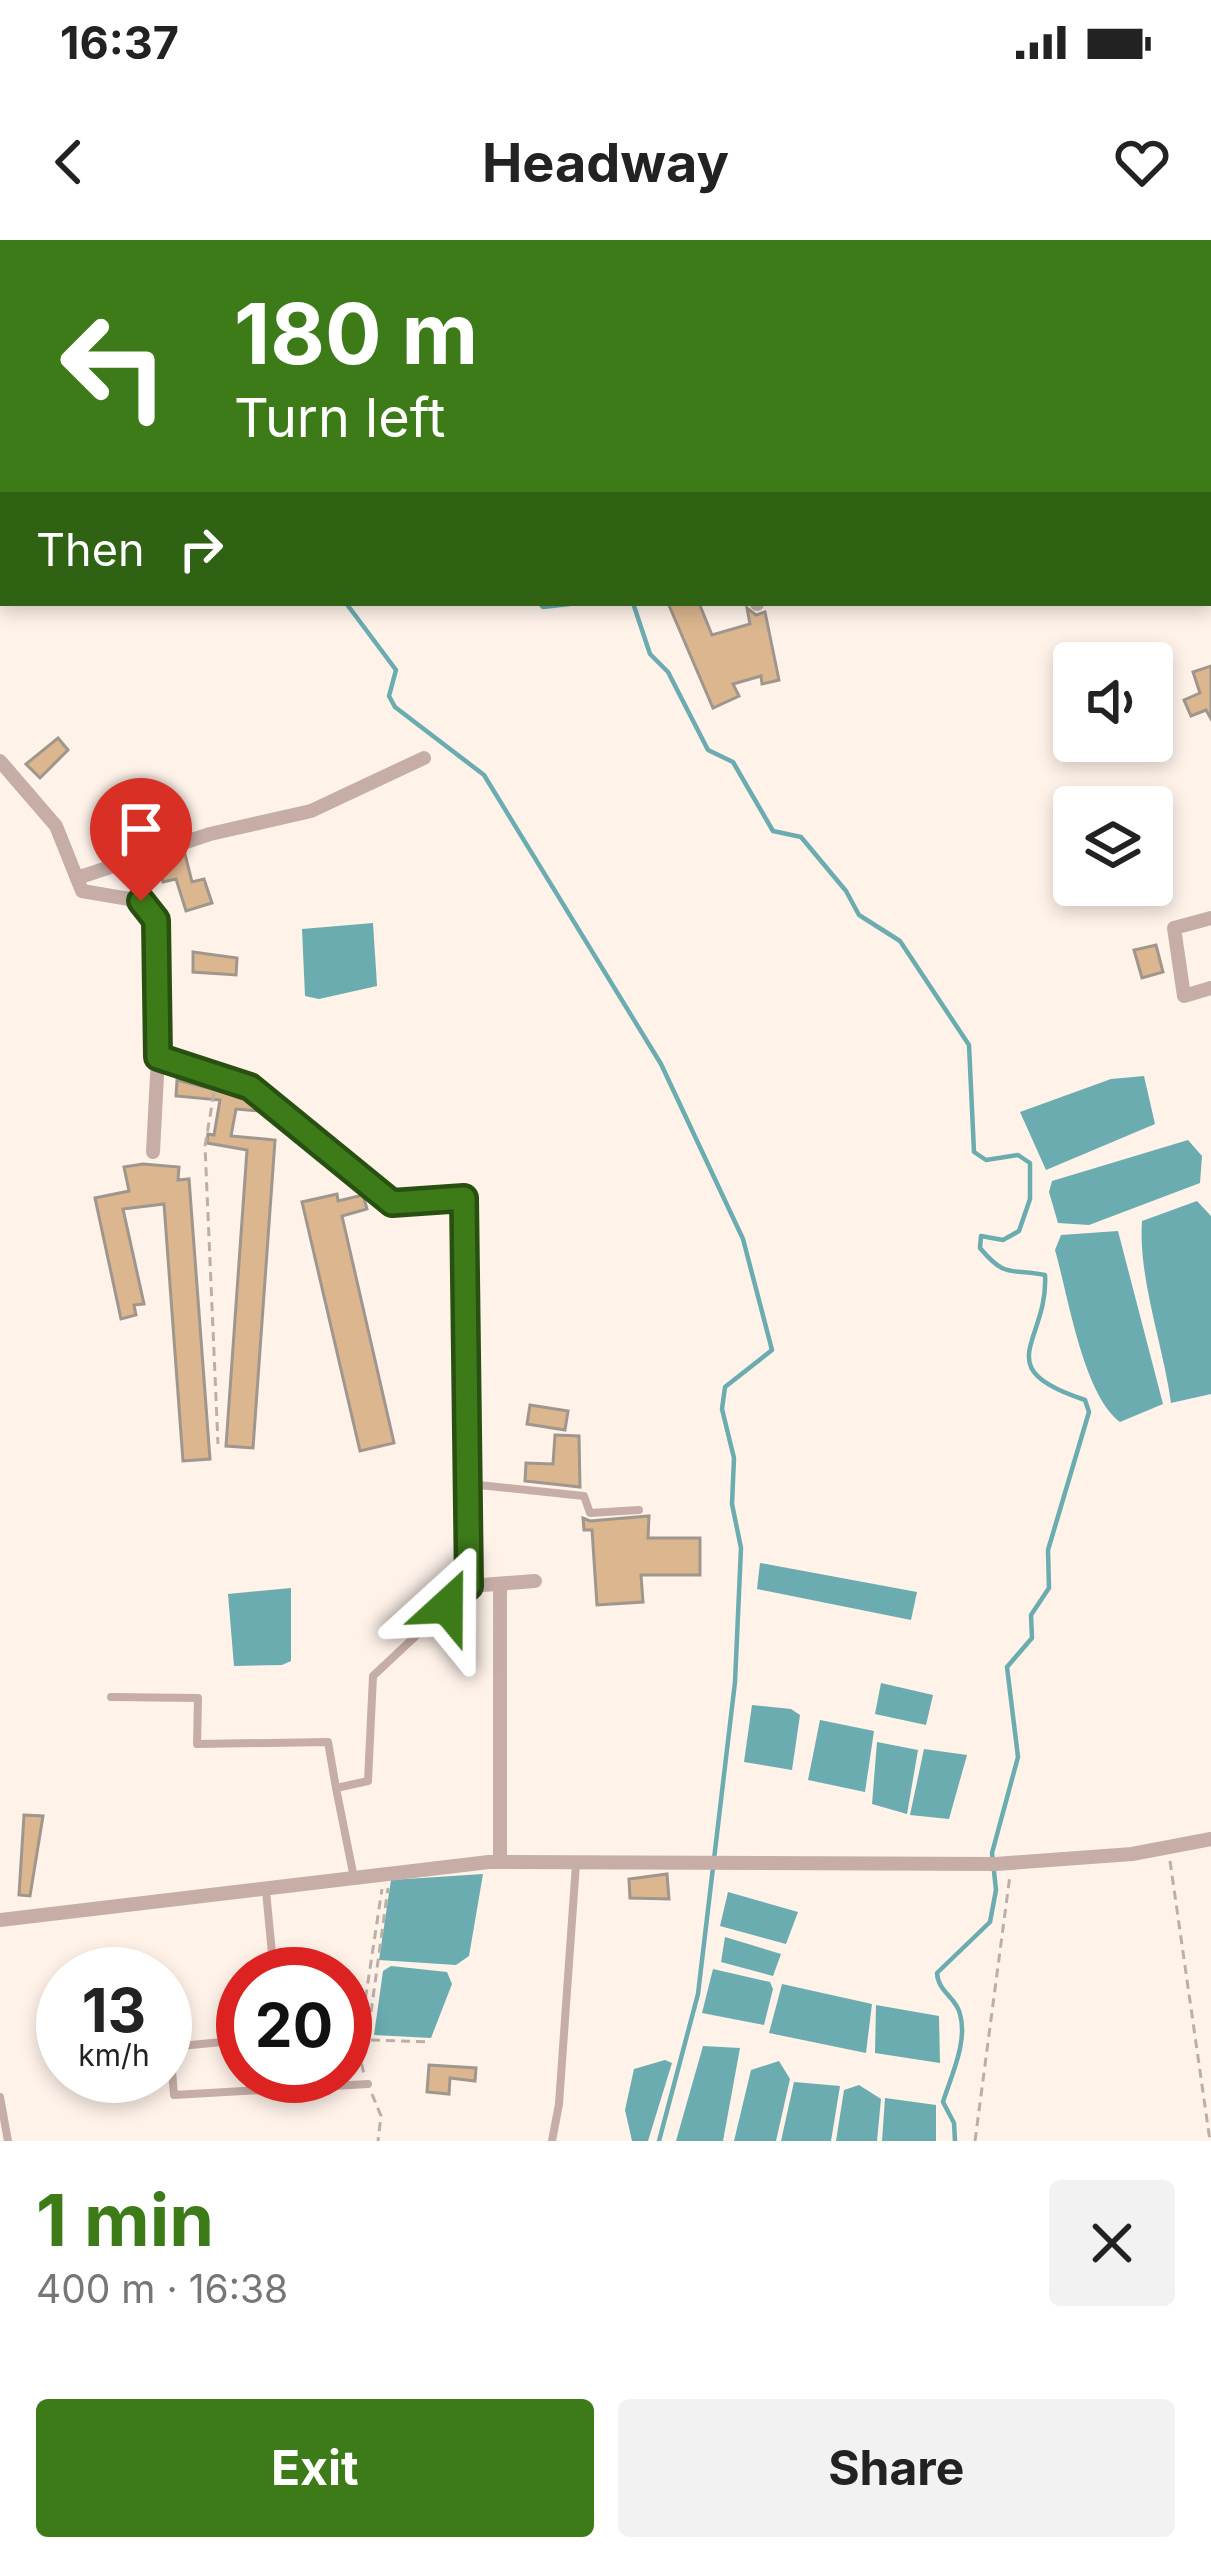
<!DOCTYPE html>
<meta charset="utf-8">
<style>
:root{--surface:#fff;--page:#f2f2f2;--text:#222;--muted:#767676;--accent:#3d7b19}
body{margin:0;font-family:Inter,sans-serif;background:var(--page);color:var(--text);height:100vh;display:flex;flex-direction:column;font-size:45px;white-space:nowrap}
*{box-sizing:border-box;margin:0}
p{font-size:39px;color:var(--muted)}
.icon{flex:none;width:66px;height:66px;fill:none;stroke:currentColor;stroke-width:2;stroke-linecap:round;stroke-linejoin:round}
.map{position:relative;height:1901px;overflow:hidden}
.drawer{display:flex;flex-direction:column;background:var(--surface);flex:1}
.drawer>*{flex:none}
.guide{position:absolute;left:0px;top:0px;width:1212px;height:366px;box-shadow:0 6px 18px #0003;background:#3d7b19;color:#fff;overflow:hidden}
.buttons{position:absolute;left:1053px;top:402px;display:grid;gap:24px}
.buttons a{display:grid;place-items:center;width:120px;height:120px;border-radius:12px;background:var(--surface);box-shadow:0 6px 18px #0003;font-size:60px}
.speed{position:absolute;left:36px;top:1707px;display:flex;gap:24px;font-size:60px;font-weight:700;text-align:center}
.speed>*{display:grid;place-content:center;width:156px;height:156px;border-radius:50%;background:var(--surface);box-shadow:0 6px 18px #0003;line-height:1}
.speed small{font-size:30px;font-weight:400}
.speed .limit{border:18px solid #d22;background:#fff;color:#111}
.pin{position:absolute;display:grid;place-items:center;width:102px;height:102px;color:#fff;margin:-123px -51px;border-radius:50% 50% 50% 0;rotate:-45deg;box-shadow:0 0 12px #0007}
.pin .icon{rotate:45deg}
.me{position:absolute;width:132px;margin:-66px;rotate:24deg;stroke-linejoin:round;filter:drop-shadow(0 0 9px #0008)}
.turn{display:flex;align-items:center;gap:42px;height:252px;padding:0 36px;font-size:54px}
.turn .icon{width:156px;height:156px;stroke-width:2.5}
.turn b{display:block;font-size:84px;line-height:102px}
.then{display:flex;align-items:center;height:114px;padding:0 36px;background:#0003;gap:24px;font-size:45px}
.round{display:grid;place-items:center;flex:none;width:126px;height:126px;border-radius:12px;background:var(--page)}
.head{display:flex;align-items:center;justify-content:space-between;height:204px;padding:0 36px}
h1{font-size:72px;font-weight:700;line-height:90px;color:var(--accent)}
.cta{display:flex;gap:24px;margin-top:auto;padding:24px 36px}
.cta a{flex:1;height:138px;border-radius:12px;background:var(--accent);color:#fff;font-size:48px;font-weight:700;line-height:138px;text-align:center}
.cta a+a{background:var(--page);color:var(--text)}
.status{display:flex;justify-content:space-between;align-items:center;height:84px;padding:0 60px;background:var(--surface);direction:ltr}
.status svg{height:33px;fill:currentColor}
header{display:flex;justify-content:space-between;align-items:center;height:156px;padding:0 36px;background:var(--surface);font-size:54px;font-weight:700}
.map>svg:first-child{display:block}
.water{fill:#6aacb0}
.lines{fill:none;stroke-linecap:round;stroke-linejoin:round}
.stream{stroke:#6aacb0;stroke-width:4.5}
.building{fill:#dbb68f;stroke:#9f968d;stroke-width:3}
.path{stroke:#bab0a9;stroke-width:3;stroke-dasharray:9 6;stroke-linecap:butt}
.service{stroke:#c6aea7;stroke-width:8}
.minor{stroke:#c6aea7;stroke-width:14}
.route-casing{stroke:#285010;stroke-width:30}
.route{stroke:#3d7b19;stroke-width:21}
</style>
<div class="status"><b>16:37</b><svg viewBox="0 0 49 12"><path d="M0 12V9h3v3zM5 12V6h3v6zM10 12V3h3v9zM15 12V0h3v12zM26 1h20v11H26zM47 4h2v5h-2z"/></svg></div>
<header><svg class="icon" aria-label="back" viewBox="0 0 24 24"><path d="M15 5l-7 7 7 7"/></svg>Headway<svg class="icon" aria-label="heart" viewBox="0 0 24 24"><path d="M12 20l-8-8c-3-5 5-10 8-4 3-6 11-1 8 4z"/></svg></header>
<div class="map">
<svg width="1211" height="1901" viewBox="0 0 1211 1901">
<rect width="100%" height="100%" fill="#fef2e9"/>
<!-- water -->
<g class="water">
<polygon points="373,683 377,746 319,759 305,756 302,689"/>
<polygon points="1144,836 1155,884 1046,930 1020,872 1111,839"/>
<polygon points="1188,900 1202,916 1200,943 1089,985 1058,983 1049,952 1052,941"/>
<path d="M1197 961 1211 976V1154L1171 1163C1163 1104 1138 1038 1142 981Z"/>
<path d="M1118 991 1163 1164 1120 1182C1083 1154 1068 1055 1055 1010L1061 995Z"/>
<polygon points="760,1323 917,1352 911,1380 757,1349"/>
<polygon points="291,1348 291,1421 282,1425 234,1426 228,1354"/>
<polygon points="881,1443 933,1455 926,1485 875,1474"/>
<polygon points="752,1465 791,1469 800,1475 792,1530 744,1522"/>
<polygon points="820,1480 874,1491 865,1552 808,1540"/>
<polygon points="877,1502 918,1510 907,1574 872,1564"/>
<polygon points="924,1509 967,1515 949,1579 910,1575"/>
<polygon points="483,1634 469,1716 456,1725 379,1720 391,1640"/>
<polygon points="728,1652 798,1672 786,1704 720,1686"/>
<polygon points="725,1697 781,1714 773,1736 721,1722"/>
<polygon points="391,1726 447,1732 452,1744 431,1798 374,1795 383,1731"/>
<polygon points="713,1729 770,1742 773,1749 764,1785 702,1773"/>
<polygon points="782,1744 872,1764 866,1813 769,1793"/>
<polygon points="876,1765 939,1776 940,1823 875,1813"/>
<polygon points="703,1806 740,1808 723,1901 676,1901"/>
<polygon points="665,1820 672,1823 648,1901 632,1901 625,1870 634,1829"/>
<polygon points="779,1821 790,1839 776,1901 734,1901 751,1830"/>
<polygon points="794,1842 840,1846 831,1901 781,1901"/>
<polygon points="859,1845 881,1859 877,1901 836,1901 844,1850"/>
<polygon points="885,1858 936,1865 936,1901 882,1901"/>
</g>
<g class="lines">
<!-- stream -->
<g class="stream">
<polyline points="92,0 94,3"/>
<polyline points="330,3 332,0"/>
<polyline points="346,363 396,430 389,456 395,467 484,535 661,824 743,999 772,1110 725,1147 722,1169 734,1218 732,1264 741,1308 735,1442 698,1754 659,1901"/>
<polyline points="539,363 543,367 578,363"/>
<path d="M633 363 650 414 668 432 708 510 733 522 773 591 801 597 846 651 859 675 900 701 969 805 974 912 986 920 1018 915 1030 923V959L1019 991 1003 1000 981 996 980 1008C1006 1039 1010 1028 1045 1035 1049 1102 986 1128 1085 1160L1089 1172 1048 1310 1049 1348 1031 1375 1032 1398 1007 1427 1018 1517 992 1613 996 1650 990 1682 937 1733C938 1752 956 1757 960 1774 968 1802 951 1836 943 1862L954 1883 955 1901"/>
</g>
</g>
<!-- building -->
<g class="building">
<polygon points="668,363 699,363 712,395 750,384 747,368 756,375 765,372 779,440 762,444 761,436 733,444 739,456 713,468"/>
<polygon points="1211,426 1211,479 1206,470 1191,476 1184,460 1200,453 1193,432"/>
<polygon points="58,498 68,510 40,538 26,524"/>
<polygon points="185,614 192,642 204,639 212,663 186,671 176,639 163,642 159,623"/>
<polygon points="1156,705 1163,732 1142,738 1134,710"/>
<polygon points="193,712 237,718 236,735 193,732"/>
<polygon points="177,840 244,857 260,871 236,869 231,896 275,900 253,1208 226,1206 247,910 207,903 208,894 214,895 220,860 176,856"/>
<polygon points="143,924 179,927 178,940 189,939 210,1219 183,1221 164,964 123,969 144,1064 134,1065 136,1075 121,1079 95,958 129,951 124,927"/>
<polygon points="337,954 338,961 363,955 367,969 342,976 394,1203 360,1211 302,962"/>
<polygon points="530,1165 568,1171 565,1190 527,1184"/>
<polygon points="555,1195 579,1196 580,1247 525,1241 526,1223 553,1224"/>
<polygon points="649,1276 648,1298 700,1298 700,1335 641,1335 643,1362 597,1365 592,1290 584,1290 583,1278 590,1281"/>
<polygon points="24,1575 43,1576 30,1656 19,1655"/>
<polygon points="667,1634 669,1659 630,1658 629,1639"/>
<polygon points="429,1825 476,1828 475,1841 450,1838 449,1854 427,1852"/>
</g>
<g class="lines">
<!-- path -->
<g class="path">
<polyline points="214,853 205,906 218,1204"/>
<polyline points="1170,1621 1210,1901"/>
<polyline points="369,1787 388,1648"/>
<polyline points="361,1788 382,1649"/>
<polyline points="371,1800 430,1802"/>
<polyline points="358,1809 364,1834"/>
<polyline points="372,1854 381,1876 378,1901"/>
<polyline points="975,1901 1010,1635"/>
</g>
<!-- service -->
<g class="service">
<polyline points="469,1244 584,1256 590,1273 639,1270"/>
<polyline points="111,1457 198,1458 197,1504 328,1502 336,1548"/>
<polyline points="354,1638 336,1548 368,1541 373,1436 468,1347"/>
<polyline points="266,1651 274,1734"/>
<polyline points="345,1797 360,1797"/>
<polyline points="243,1800 170,1807 174,1855 368,1844"/>
<polyline points="0,1857 8,1901"/>
<polyline points="552,1901 559,1864 576,1624"/>
</g>
<!-- minor -->
<g class="minor">
<polyline points="678,0 679,3"/>
<polyline points="425,3 428,0"/>
<polyline points="1209,217 1211,216"/>
<polyline points="1209,324 1211,333"/>
<polyline points="0,358 3,356"/>
<polyline points="757,363 757,364"/>
<polyline points="0,521 56,586 82,651 141,661 156,680 158,817 153,912"/>
<polyline points="77,638 210,594 311,571 424,518"/>
<polyline points="1211,678 1174,688 1184,756 1211,748"/>
<polyline points="158,817 250,847 392,963 464,958 469,1346 535,1341"/>
<polyline points="500,1344 500,1622"/>
<polyline points="0,1680 489,1622 996,1624 1132,1614 1211,1599"/>
</g>
</g>
<g class="lines">
<defs>
<polyline id="route" points="141,661 156,680 158,817 250,847 392,963 464,958 469,1346 447,1366"/>
</defs>
<!-- route casing -->
<use href="#route" class="route-casing"/>
<!-- route -->
<use href="#route" class="route"/>
</g>
</svg>
<div class="buttons">
<a><svg class="icon" aria-label="sound" viewBox="0 0 24 24"><path d="M4 9h4l5-4v14l-5-4H4zM17 9q2 3 0 6"/></svg></a>
<a><svg class="icon" aria-label="layers" viewBox="0 0 24 24"><path d="M12 4l9 5-9 5-9-5zM3 14l9 5 9-5"/></svg></a>
</div>
<div class="speed"><div>13<small>km/h</small></div><div class="limit">20</div></div>
<div class="pin" style="left:141px;top:661px;background:#d93025"><svg class="icon" aria-label="arrive" viewBox="0 0 24 24"><path d="M6 21V4h12l-3 4 3 4H6"/></svg></div>
<svg class="me" style="left:447px;top:1366px" viewBox="-20 -20 40 40"><path d="M0-17L14 15 0 8-14 15z" fill="#3d7b19" stroke="#fff" stroke-width="4"/></svg>
<div class="guide">
<div class="turn"><svg class="icon" aria-label="left" viewBox="0 0 24 24"><path d="M17 20v-9H6M10 6l-5 5 5 5"/></svg><div><b>180 m</b>Turn left</div></div>
<div class="then">Then<svg class="icon" aria-label="right" viewBox="0 0 24 24"><path d="M7 20v-9h11M14 6l5 5-5 5"/></svg></div>
</div>
</div>
<section class="drawer">
<div class="head"><div><h1>1 min</h1><p>400 m · 16:38</p></div><a class="round"><svg class="icon" aria-label="close" viewBox="0 0 24 24"><path d="M6 6l12 12M18 6L6 18"/></svg></a></div>
<div class="cta"><a>Exit</a><a>Share</a></div>
</section>
